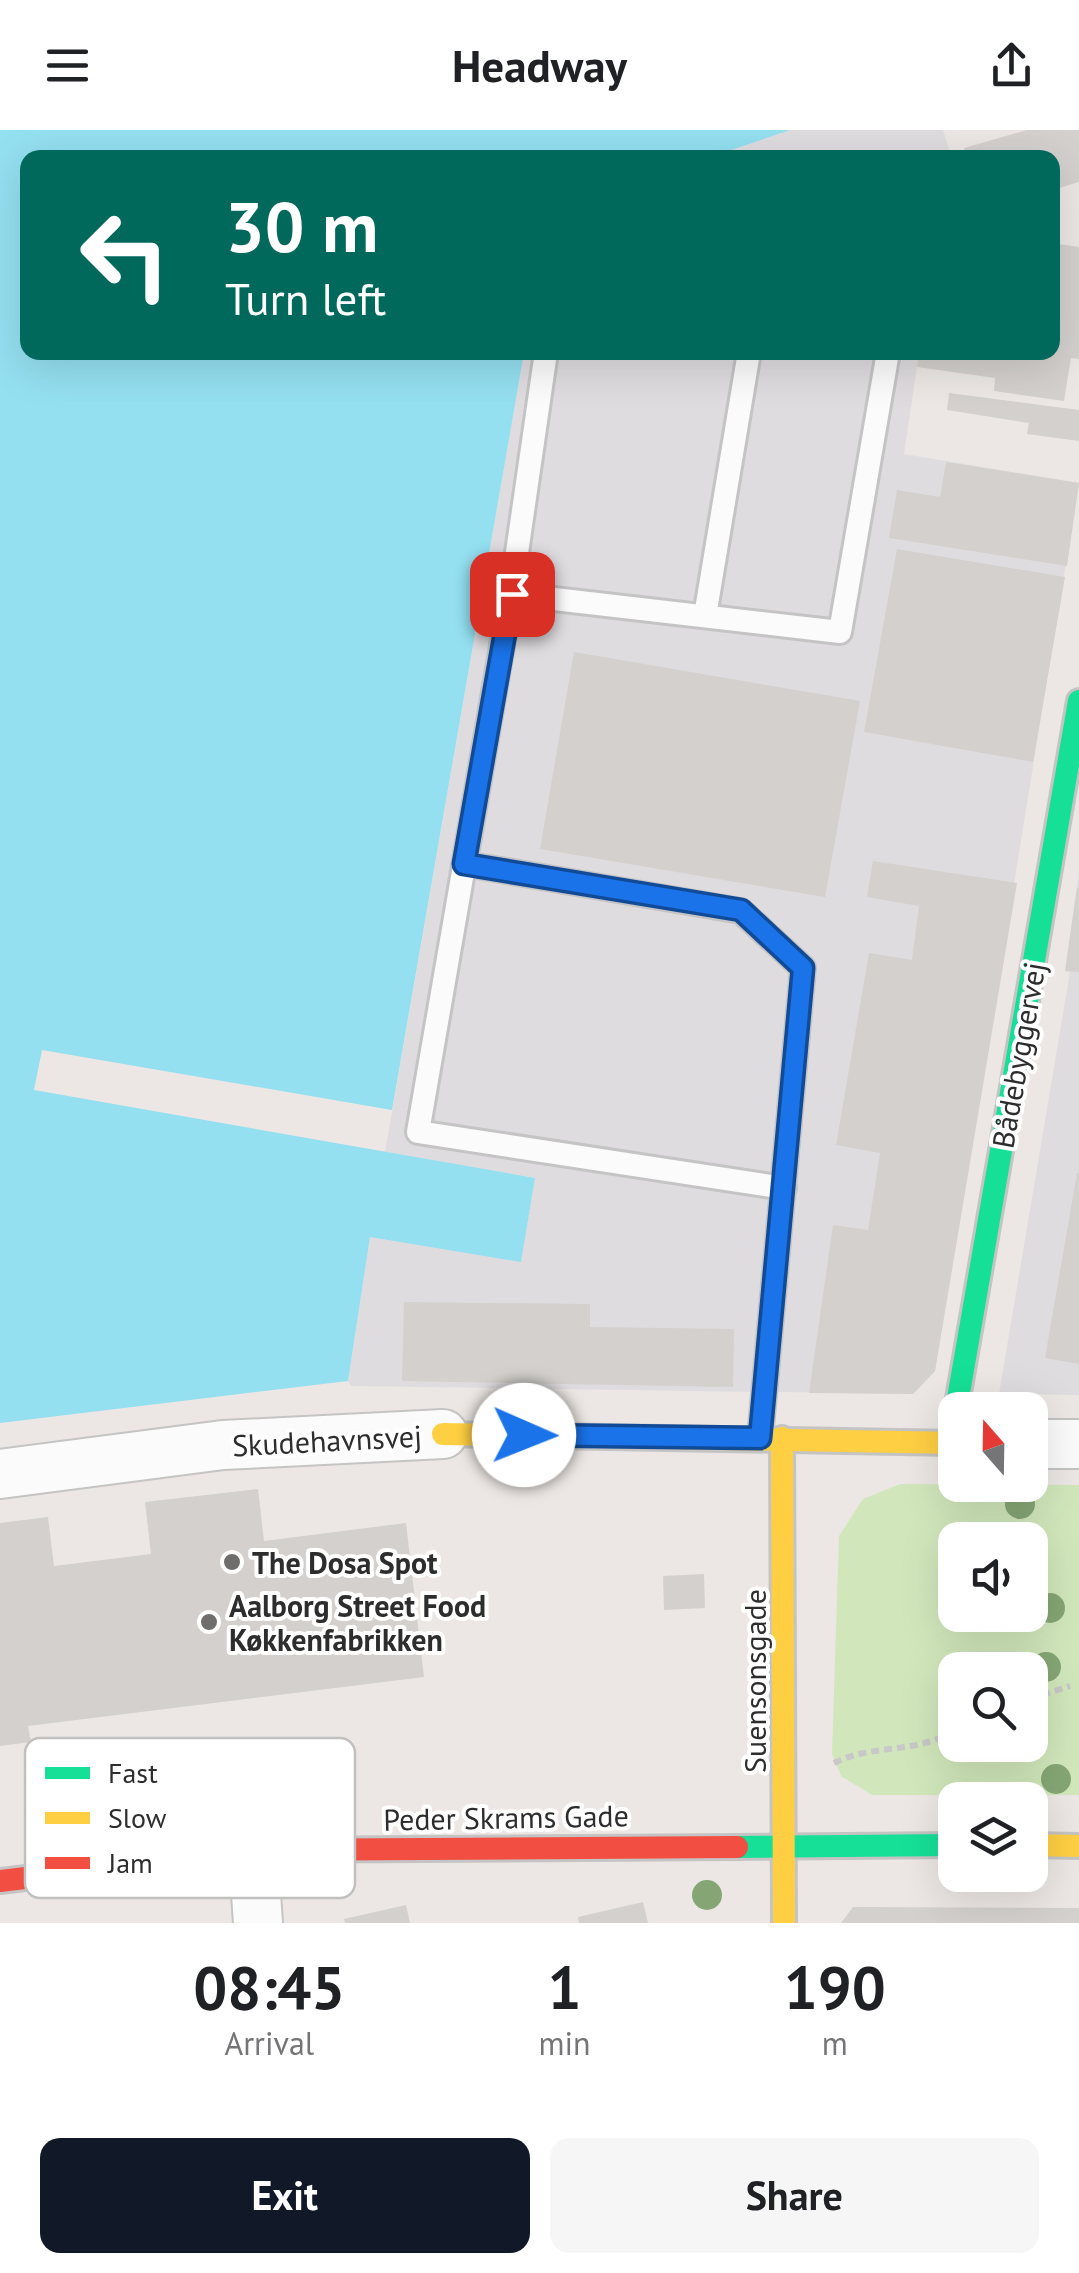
<!DOCTYPE html>
<meta charset="utf-8">
<style>
:root{--surface:#fff;--page:#f6f6f6;--text:#202124;--muted:#757577;--accent:#111827}
body{margin:0;font-family:"PT Sans",sans-serif;background:var(--page);color:var(--text);height:100vh;display:flex;flex-direction:column;font-size:38px;white-space:nowrap}
*{box-sizing:border-box;margin:0}
p{font-size:32px;color:var(--muted)}
.icon{flex:none;width:55px;height:55px;fill:none;stroke:currentColor;stroke-width:2;stroke-linecap:round;stroke-linejoin:round}
.map{position:relative;height:1793px;overflow:hidden}
.side{display:flex;flex-direction:column;background:var(--surface);flex:1}
.side>*{flex:none}
.banner{position:absolute;left:20px;top:20px;width:1040px;height:210px;border-radius:20px;box-shadow:0 10px 40px #0002;background:#00695c;color:#fff;overflow:hidden}
.needle{width:65px;rotate:340deg}
.controls{position:absolute;left:938px;top:1262px;display:grid;gap:20px}
.controls a{display:grid;place-items:center;width:110px;height:110px;border-radius:20px;background:var(--surface);box-shadow:0 10px 40px #0002;font-size:50px}
.pin{position:absolute;display:grid;place-items:center;width:85px;height:85px;color:#fff;margin:-42px;border-radius:20px;box-shadow:0 5px 15px #0006}
.me{position:absolute;width:110px;margin:-55px;rotate:91deg;stroke-linejoin:round;filter:drop-shadow(0 0 8px #0008)}
.turn{display:flex;align-items:center;gap:35px;height:210px;padding:0 40px;font-size:45px}
.turn .icon{width:130px;height:130px;stroke-width:2.5}
.turn b{display:block;font-size:70px;line-height:85px}
.eta{display:flex;justify-content:space-evenly;align-items:center;height:170px;text-align:center}
.eta b{font-size:60px;font-weight:700;line-height:70px}
.button{display:flex;gap:20px;margin-top:auto;padding:20px 40px}
.button a{flex:1;height:115px;border-radius:20px;background:var(--accent);color:#fff;font-size:40px;font-weight:700;line-height:115px;text-align:center}
.button a+a{background:var(--page);color:var(--text)}
header{display:flex;justify-content:space-between;align-items:center;height:130px;padding:0 40px;background:var(--surface);font-size:45px;font-weight:700}
.map>svg:first-child{display:block}
.industrial{fill:#dfdcdf}
.green{fill:#d1e7bb;fill-rule:evenodd}
.water{fill:#94dff0}
.building{fill:#d3d0cd}
.lines{fill:none;stroke-linecap:round;stroke-linejoin:round}
.lane-casing{stroke:#c5c4c4;stroke-width:28}
.street-casing{stroke:#c5c4c4;stroke-width:52}
.fast-casing{stroke:#c5c4c4;stroke-width:28}
.slow-casing{stroke:#c5c4c4;stroke-width:28}
.jam-casing{stroke:#c5c4c4;stroke-width:28}
.path{stroke:#c8c8c8;stroke-width:6;stroke-dasharray:8 5;stroke-linecap:butt}
.lane{stroke:#fcfbfb;stroke-width:22}
.street{stroke:#fcfbfb;stroke-width:48}
.fast{stroke:#16e098;stroke-width:22}
.slow{stroke:#ffcf43;stroke-width:22}
.jam{stroke:#f24e42;stroke-width:22}
.tree{fill:#85a674}
.route-casing{stroke:#114b97;stroke-width:25}
.route{stroke:#1a73e8;stroke-width:18}
.poi-dot{fill:#706e6d;stroke:#fff;stroke-width:4}
.labels{text-anchor:middle;dominant-baseline:central;stroke-width:8;stroke-linejoin:round;paint-order:stroke}
.street-label{font-size:30px;fill:#2d2d2d;stroke:#fff}
.poi-label{font-size:30px;font-weight:bold;fill:#2d2d2d;stroke:#fff;text-anchor:start}
.key{fill:#fff;stroke:#c0c0c0;stroke-width:2.5}
.key-label{font-size:28px;fill:#2d2d2d}
</style>
<header><svg class="icon" aria-label="menu" viewBox="0 0 24 24"><path d="M4 6h16M4 12h16M4 18h16"/></svg>Headway<svg class="icon" aria-label="share" viewBox="0 0 24 24"><path d="M12 15V3M7 8l5-5 5 5M5 13v7h14v-7"/></svg></header>
<div class="map">
<svg width="1079" height="1793" viewBox="0 0 1079 1793">
<rect width="100%" height="100%" fill="#ece7e4"/>
<!-- industrial -->
<g class="industrial">
<polygon points="790,0 943,0 951,25 708,28"/>
<polygon points="524,223 919,223 904,324 1079,353 935,1241 913,1264 351,1256 348,1251 370,1107 521,1131 535,1048 385,1022"/>
<polygon points="1079,742 1079,1265 999,1264 1070,842 1065,841"/>
</g>
<!-- green -->
<path class="green" d="M900 1354 1079 1355V1665H872L841 1646 832 1624 839 1406 863 1369ZM955 1410H1030V1485H955ZM955 1540H1030V1615H955Z"/>
<!-- water -->
<polygon class="water" points="0,0 790,0 708,28 28,28 28,222 524,223 392,980 42,920 34,960 535,1048 521,1132 370,1107 348,1251 0,1293"/>
<!-- building -->
<g class="building">
<polygon points="1027,0 1079,0 1079,52 1052,60 1052,28 966,28 964,18"/>
<polygon points="1052,113 1079,117 1079,229 1071,228 1064,271 994,261 995,248 917,237 919,222 1052,222"/>
<polygon points="949,263 1079,280 1079,311 1027,304 1029,293 947,280"/>
<polygon points="946,332 1079,353 1067,436 889,408 897,360 940,367"/>
<polygon points="897,419 1065,447 1033,632 864,602"/>
<polygon points="574,522 860,571 825,767 540,719"/>
<polygon points="873,731 1017,753 935,1241 913,1264 809,1263 833,1095 868,1100 880,1023 836,1015 869,823 912,830 919,776 867,767"/>
<polygon points="1077,758 1079,758 1079,842 1065,841"/>
<polygon points="1077,1043 1079,1043 1079,1234 1045,1228"/>
<polygon points="404,1172 590,1174 590,1197 734,1199 733,1257 402,1251"/>
<polygon points="258,1359 264,1411 406,1393 424,1547 28,1596 31,1612 0,1616 0,1393 48,1387 54,1436 151,1424 145,1372"/>
<polygon points="704,1444 705,1478 664,1480 663,1446"/>
<polygon points="643,1772 648,1793 579,1793 578,1787"/>
<polygon points="406,1775 410,1793 345,1793 344,1789"/>
<polygon points="853,1777 1079,1778 1079,1793 841,1793"/>
</g>
<g class="lines">
<defs>
<g id="lane">
<polyline points="511,464 546,222"/>
<polyline points="705,486 749,222"/>
<polyline points="465,734 741,781 803,838 760,1308"/>
<polyline points="784,1058 418,1002 511,464 840,502 888,222"/>
</g>
<g id="street">
<polyline points="1030,1314 1079,1314"/>
<polyline points="0,1344 223,1315 443,1304"/>
<polyline points="253,1720 258,1793"/>
</g>
<g id="fast">
<polyline points="956,1280 1079,571"/>
<polyline points="737,1717 955,1715"/>
</g>
<g id="slow">
<polyline points="443,1304 955,1313"/>
<polyline points="782,1308 784,1793"/>
<polyline points="1030,1715 1079,1716"/>
</g>
<polyline id="jam" points="0,1751 253,1720 737,1717"/>
</defs>
<!-- lane casing -->
<use href="#lane" class="lane-casing"/>
<!-- street casing -->
<use href="#street" class="street-casing"/>
<!-- fast casing -->
<use href="#fast" class="fast-casing"/>
<!-- slow casing -->
<use href="#slow" class="slow-casing"/>
<!-- jam casing -->
<use href="#jam" class="jam-casing"/>
<!-- path -->
<g class="path">
<polyline points="1030,1569 1070,1556"/>
<path d="M834 1633C874 1613 916 1625 955 1600"/>
</g>
<!-- lane -->
<use href="#lane" class="lane"/>
<!-- street -->
<use href="#street" class="street"/>
<!-- fast -->
<use href="#fast" class="fast"/>
<!-- slow -->
<use href="#slow" class="slow"/>
<!-- jam -->
<use href="#jam" class="jam"/>
</g>
<!-- trees -->
<g class="tree">
<circle cx="1020" cy="1374" r="15"/>
<circle cx="1050" cy="1478" r="15"/>
<circle cx="1046" cy="1537" r="15"/>
<circle cx="1056" cy="1649" r="15"/>
<circle cx="707" cy="1765" r="15"/>
</g>
<g class="lines">
<defs>
<polyline id="route" points="512,464 464,734 741,780 803,838 760,1308 524,1305"/>
</defs>
<!-- route casing -->
<use href="#route" class="route-casing"/>
<!-- route -->
<use href="#route" class="route"/>
</g>
<!-- markers -->
<g class="poi-dot">
<circle cx="232" cy="1432" r="10"/>
<circle cx="209" cy="1492" r="10"/>
</g>
<g class="labels">
<!-- street labels -->
<g class="street-label">
<text transform="translate(1018 925) rotate(-80)">Bådebyggervej</text>
<text transform="translate(327 1310) rotate(-3)">Skudehavnsvej</text>
<text transform="translate(754 1551) rotate(-90)">Suensonsgade</text>
<text transform="translate(506 1687) rotate(-1)">Peder Skrams Gade</text>
</g>
<!-- poi labels -->
<g class="poi-label">
<text x="252" y="1432">The Dosa Spot</text>
<text x="229" y="1475">Aalborg Street Food<tspan x="229" dy="34">Køkkenfabrikken</tspan></text>
</g>
</g>
<!-- legend -->
<rect x="25" y="1608" width="330" height="160" rx="15" class="key"/>
<rect x="45" y="1637" width="45" height="12" fill="#16e098"/>
<rect x="45" y="1682" width="45" height="12" fill="#ffcf43"/>
<rect x="45" y="1727" width="45" height="12" fill="#f24e42"/>
<g class="key-label">
<text x="108" y="1653">Fast</text>
<text x="108" y="1698">Slow</text>
<text x="108" y="1743">Jam</text>
</g>
</svg>
<div class="controls">
<a><svg class="needle" viewBox="-14 -14 28 28"><path d="M0-13l5 13h-10z" fill="#e53935"/><path d="M0 13l5-13h-10z" fill="#757577"/></svg></a>
<a><svg class="icon" aria-label="sound" viewBox="0 0 24 24"><path d="M4 9h4l5-4v14l-5-4H4zM17 9q2 3 0 6"/></svg></a>
<a><svg class="icon" aria-label="search" viewBox="0 0 24 24"><circle cx="10" cy="10" r="6"/><path d="M15 15l6 6"/></svg></a>
<a><svg class="icon" aria-label="layers" viewBox="0 0 24 24"><path d="M12 4l9 5-9 5-9-5zM3 14l9 5 9-5"/></svg></a>
</div>
<div class="pin" style="left:512px;top:464px;background:#d93025"><svg class="icon" aria-label="arrive" viewBox="0 0 24 24"><path d="M6 21V4h12l-3 4 3 4H6"/></svg></div>
<svg class="me" style="left:524px;top:1305px" viewBox="-20 -20 40 40"><circle r="19" fill="#fff"/><path d="M0-13L10 11 0 6-10 11z" fill="#1a73e8"/></svg>
<div class="banner">
<div class="turn"><svg class="icon" aria-label="left" viewBox="0 0 24 24"><path d="M17 20v-9H6M10 6l-5 5 5 5"/></svg><div><b>30 m</b>Turn left</div></div>
</div>
</div>
<section class="side">
<div class="eta">
<div><b>08:45</b><p>Arrival</p></div>
<div><b>1</b><p>min</p></div>
<div><b>190</b><p>m</p></div>
</div>
<div class="button"><a>Exit</a><a>Share</a></div>
</section>
